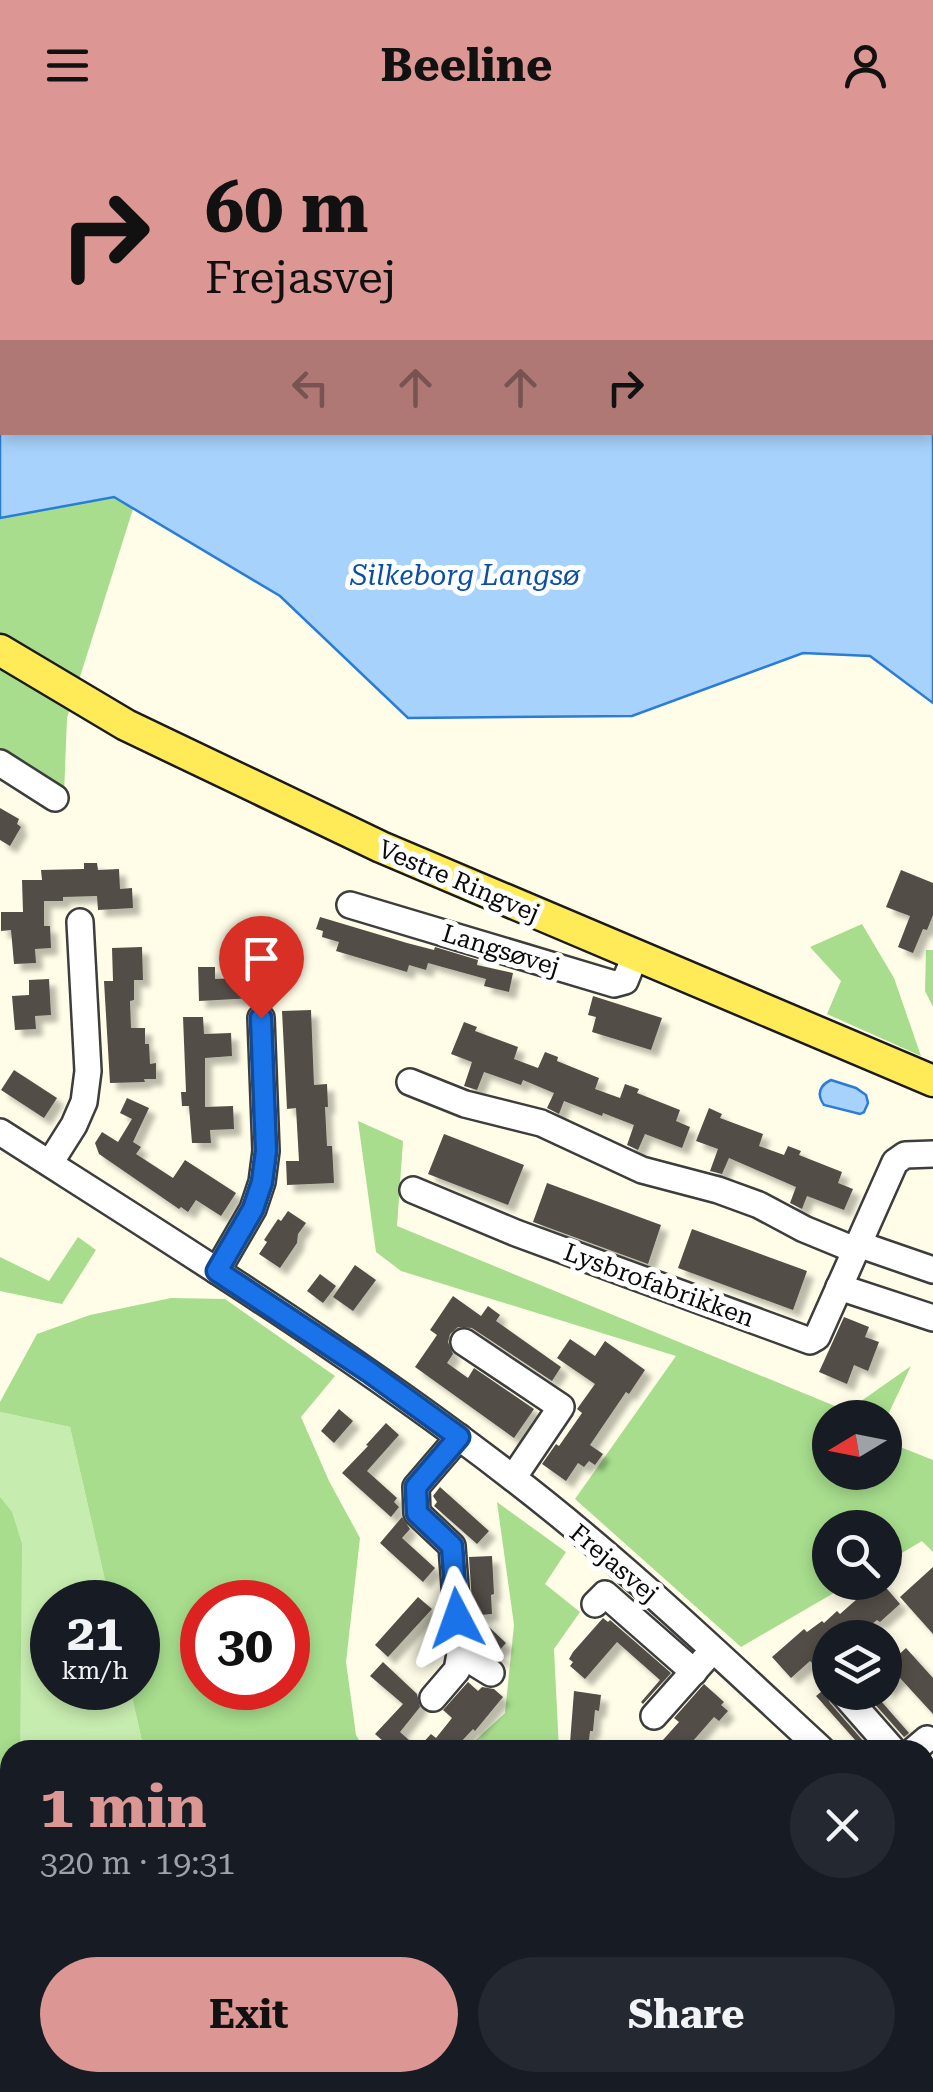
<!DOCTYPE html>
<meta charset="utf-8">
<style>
:root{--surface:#171b24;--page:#242831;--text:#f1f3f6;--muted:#9ea1a6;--accent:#dc9693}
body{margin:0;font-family:"Roboto Serif",serif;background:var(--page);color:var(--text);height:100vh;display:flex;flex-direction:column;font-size:38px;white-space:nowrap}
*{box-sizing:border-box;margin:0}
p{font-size:32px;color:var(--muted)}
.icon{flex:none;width:55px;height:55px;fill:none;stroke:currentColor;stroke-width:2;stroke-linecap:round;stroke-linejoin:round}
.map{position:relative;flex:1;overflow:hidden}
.drawer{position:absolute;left:0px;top:1610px;width:935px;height:352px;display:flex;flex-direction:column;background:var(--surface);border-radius:30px 30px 0 0;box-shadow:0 5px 15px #0003}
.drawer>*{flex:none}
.banner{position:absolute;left:0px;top:0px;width:935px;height:305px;box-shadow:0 5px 15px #0003;background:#dc9693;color:#111;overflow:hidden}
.needle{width:65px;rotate:260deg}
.fabs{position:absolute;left:812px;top:1270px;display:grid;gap:20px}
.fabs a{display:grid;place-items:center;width:90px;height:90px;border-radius:50%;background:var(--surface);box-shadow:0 5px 15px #0003;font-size:50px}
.speed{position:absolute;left:30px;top:1450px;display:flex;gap:20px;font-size:50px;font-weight:700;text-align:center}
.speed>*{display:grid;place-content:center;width:130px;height:130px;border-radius:50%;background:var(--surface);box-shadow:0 5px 15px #0003;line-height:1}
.speed small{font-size:25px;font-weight:400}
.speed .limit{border:15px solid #d22;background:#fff;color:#111}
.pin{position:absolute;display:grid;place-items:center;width:85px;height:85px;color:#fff;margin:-102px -42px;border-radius:50% 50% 50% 0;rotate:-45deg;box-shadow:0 0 10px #0007}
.pin .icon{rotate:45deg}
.me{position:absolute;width:110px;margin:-55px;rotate:356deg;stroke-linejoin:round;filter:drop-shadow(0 0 8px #0008)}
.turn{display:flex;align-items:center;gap:35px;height:210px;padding:0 40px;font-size:45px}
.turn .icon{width:130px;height:130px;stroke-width:2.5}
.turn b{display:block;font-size:70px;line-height:85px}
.lanes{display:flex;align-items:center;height:95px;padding:0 40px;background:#0003;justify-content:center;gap:50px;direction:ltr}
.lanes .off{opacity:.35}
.round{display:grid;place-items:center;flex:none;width:105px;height:105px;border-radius:52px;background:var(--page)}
.overview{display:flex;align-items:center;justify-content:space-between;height:170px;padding:0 40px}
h1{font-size:60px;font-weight:700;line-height:75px;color:var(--accent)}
.action{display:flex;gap:20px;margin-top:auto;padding:20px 40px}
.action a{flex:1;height:115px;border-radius:60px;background:var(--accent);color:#111;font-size:40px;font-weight:700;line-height:115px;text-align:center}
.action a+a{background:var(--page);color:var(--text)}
header{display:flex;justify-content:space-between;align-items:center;height:130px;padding:0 40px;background:var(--accent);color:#111;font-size:45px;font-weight:700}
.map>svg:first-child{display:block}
.green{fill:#c7ecaf}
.forest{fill:#a7dd8d;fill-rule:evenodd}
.water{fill:#a7d2fb;stroke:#297dd7;stroke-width:2.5}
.building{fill:#534d46;filter:url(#shadow)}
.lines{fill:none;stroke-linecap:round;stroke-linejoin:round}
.minor-casing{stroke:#3d3d3d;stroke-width:30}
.major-casing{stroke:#1b1b1b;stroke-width:35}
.minor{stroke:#fff;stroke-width:25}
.major{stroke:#ffea57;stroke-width:30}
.route-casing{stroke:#114b97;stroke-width:25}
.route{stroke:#1a73e8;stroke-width:18}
.labels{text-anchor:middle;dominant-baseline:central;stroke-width:10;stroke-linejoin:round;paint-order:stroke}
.street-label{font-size:25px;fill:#0a0a0a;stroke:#fff}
.water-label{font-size:28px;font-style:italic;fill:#0c4fa4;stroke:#fff}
</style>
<header><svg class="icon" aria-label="menu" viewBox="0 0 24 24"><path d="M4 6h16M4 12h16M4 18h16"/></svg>Beeline<svg class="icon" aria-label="person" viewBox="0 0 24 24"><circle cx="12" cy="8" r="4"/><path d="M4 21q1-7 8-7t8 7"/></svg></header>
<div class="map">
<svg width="933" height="1962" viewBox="0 0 933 1962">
<defs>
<filter id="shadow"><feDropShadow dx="7" dy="7" stdDeviation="2.5" flood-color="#0004"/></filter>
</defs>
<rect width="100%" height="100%" fill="#fffde7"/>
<!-- green -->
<polygon class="green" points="0,1282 70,1297 110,1472 52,1472 52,1558 130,1558 144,1620 20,1620 19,1578 0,1369"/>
<!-- forest -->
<g class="forest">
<polygon points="114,367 133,379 67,588 64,665 0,626 0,388"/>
<polygon points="862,794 894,848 921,926 827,884 841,851 810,817"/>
<polygon points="926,820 933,820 933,877 925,861"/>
<polygon points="358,991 403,1011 397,1096 847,1281 911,1236 885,1291 885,1288 830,1288 830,1342 885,1342 885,1311 933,1330 933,1422 922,1411 885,1433 885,1398 830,1398 830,1452 851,1453 741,1517 575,1369 676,1226 401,1141 376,1122"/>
<polygon points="78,1107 96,1120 62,1174 0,1161 0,1127 49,1151"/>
<path d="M171 1168 225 1169 335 1246 301 1287 329 1351 360 1408 346 1532 356 1605 365 1620H144L130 1558H138V1472H110L70 1297 0 1282V1272L37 1204 90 1185ZM288 1472V1558H202V1472Z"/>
<polygon points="0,1367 12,1382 22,1414 20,1620 10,1620 10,1952 433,1952 443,1962 0,1962"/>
<polygon points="497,1372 566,1422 545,1454 580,1482 554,1519 559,1620 465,1620 505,1583 514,1495"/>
<polygon points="600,1952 666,1953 673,1962 587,1962"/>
</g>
<!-- water -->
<g class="water">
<polygon points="28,0 933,0 933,573 870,526 803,523 632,586 408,588 280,466 114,367 0,388 0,68 2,68 2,302 932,302 932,2 30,2"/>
<path d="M831 950 856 958 866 965 868 973 864 982 860 984 824 975C816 964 820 955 831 950Z"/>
</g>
<!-- building -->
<g class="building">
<polygon points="0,678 19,689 17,694 21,697 10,716 0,710"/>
<polygon points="84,733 97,733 98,740 119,739 120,759 132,758 133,778 98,780 97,766 63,767 63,771 44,771 44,796 50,796 51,818 35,819 36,833 14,834 11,800 1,801 1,782 23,782 22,750 42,750 41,740 84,739"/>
<polygon points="901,740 933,753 933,785 927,800 923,799 913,823 898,817 910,786 886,777"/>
<polygon points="320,787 407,813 434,820 435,817 478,830 477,835 513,843 509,862 484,856 486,849 428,833 426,840 409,835 407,842 336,821 339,812 322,807 323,801 316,799"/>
<polygon points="142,817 143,850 134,850 134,870 130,871 131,898 145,898 145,914 149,914 150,934 156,933 156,949 144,949 145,952 110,953 104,851 113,851 112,818"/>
<polygon points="198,837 215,837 215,849 253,847 254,868 199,871"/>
<polygon points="49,849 51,885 35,886 36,899 15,900 12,866 29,865 29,850"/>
<polygon points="593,866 662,888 651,920 592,902 596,887 588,885"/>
<polygon points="311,880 314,955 327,954 328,977 325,977 327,1016 332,1016 334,1053 287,1055 286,1031 299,1031 296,978 287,979 282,881"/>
<polygon points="183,887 203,887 204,904 231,903 232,926 205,928 205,977 233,976 234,999 210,1000 211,1013 192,1013 189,976 182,976 181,962 186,962"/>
<polygon points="464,892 477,897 475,901 518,917 514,929 538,938 545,922 558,927 557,931 599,948 595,959 620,968 625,954 639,959 637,963 680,980 676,991 690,997 682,1018 645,1004 638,1020 627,1015 634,995 603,983 602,986 564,971 559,984 547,978 554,963 523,950 521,955 484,942 477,960 464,956 472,932 451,924"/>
<polygon points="14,940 57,968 44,988 1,960"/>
<polygon points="127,968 149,978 133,1012 141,1017 136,1024 173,1048 185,1030 236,1063 221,1086 196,1070 188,1082 181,1077 179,1079 99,1024 95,1013 102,1002 118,1012 132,989 120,983"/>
<polygon points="709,978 722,984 720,988 763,1004 759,1016 784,1025 788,1016 801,1021 799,1025 842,1042 838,1053 853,1059 844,1080 807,1066 802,1079 790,1073 796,1057 729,1028 722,1044 710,1041 718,1019 696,1011"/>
<polygon points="444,1004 524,1035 508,1075 428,1044"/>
<polygon points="547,1053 661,1095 648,1134 533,1092"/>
<polygon points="288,1081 306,1093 298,1104 297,1113 280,1138 259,1124 267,1112 264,1110 278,1089 281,1091"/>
<polygon points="692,1099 807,1141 793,1180 678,1138"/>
<polygon points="355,1135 376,1150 353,1181 333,1167"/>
<polygon points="320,1144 336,1156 323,1173 307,1161"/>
<polygon points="453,1166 481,1186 488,1176 500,1185 496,1191 561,1237 552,1251 472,1198 458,1197 450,1204 448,1212 453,1224 447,1233 468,1248 474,1238 534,1279 514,1308 415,1237 437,1205 430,1200"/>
<polygon points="844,1187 869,1197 865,1207 879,1212 868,1241 854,1235 847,1254 819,1242"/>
<polygon points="570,1209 595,1226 605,1211 645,1240 629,1264 626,1262 590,1315 603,1324 595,1335 589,1331 584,1337 578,1333 566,1351 542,1334 556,1314 559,1316 582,1283 577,1279 595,1254 557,1228"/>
<polygon points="339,1279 353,1291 334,1313 321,1301"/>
<polygon points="386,1293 399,1305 367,1341 397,1368 394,1372 399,1377 391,1387 342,1343 368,1316 366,1315"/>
<polygon points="440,1357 489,1401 477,1414 434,1376 437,1372 433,1366"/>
<polygon points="402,1387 410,1399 402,1408 435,1438 423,1452 380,1413"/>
<polygon points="492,1426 494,1464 491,1465 492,1484 479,1485 478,1479 474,1479 472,1473 469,1427"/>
<polygon points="933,1437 933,1504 900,1467"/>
<polygon points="882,1453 900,1474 880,1492 877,1490 857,1506 850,1499 841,1508 830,1508 830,1518 813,1534 810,1531 791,1548 772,1527 804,1499 807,1502 822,1491 824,1493 837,1481 840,1484 866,1461 869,1465"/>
<polygon points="418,1467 432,1479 388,1527 375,1515"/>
<polygon points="603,1488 608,1492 610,1490 671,1543 643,1574 641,1572 660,1550 617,1512 585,1549 570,1536 573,1532 569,1529 573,1522"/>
<polygon points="488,1496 506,1513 499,1521 495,1521 503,1528 501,1530 482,1518 484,1515 477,1508"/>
<polygon points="885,1517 895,1528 906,1518 933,1548 933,1584 900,1548 885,1562"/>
<polygon points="383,1532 417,1564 420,1577 400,1602 418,1618 431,1604 436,1608 452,1588 443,1580 468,1552 478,1561 482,1557 494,1559 503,1567 475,1601 473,1599 460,1613 457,1610 450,1620 393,1620 375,1604 403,1574 370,1546"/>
<polygon points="704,1554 724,1572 721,1575 728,1581 719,1591 714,1587 685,1620 654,1620 679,1592 674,1588"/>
<polygon points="827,1557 826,1564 830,1573 871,1620 864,1620 816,1566"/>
<polygon points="574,1561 601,1565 599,1581 595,1580 593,1601 590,1601 588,1620 575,1619 575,1613 570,1613"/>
<polygon points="864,1562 873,1562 909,1603 904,1607"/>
</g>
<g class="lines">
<defs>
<g id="minor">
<polyline points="0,633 55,668"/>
<polyline points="350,775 614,854 625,851 635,826"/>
<polyline points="410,952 465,974 541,993 642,1040 718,1060 759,1075 804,1099 855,1120"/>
<path d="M0 1002C172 1112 347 1220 509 1345 619 1429 720 1526 822 1620"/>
<polyline points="50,1033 74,995 84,972 88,941 80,792"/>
<polyline points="413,1060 516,1103 810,1211 817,1207 895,1032 905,1025 933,1024"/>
<polyline points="858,1114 933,1140"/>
<polyline points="217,1141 253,1079 262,1052 266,1021 261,888"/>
<polyline points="839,1157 933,1188"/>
<polyline points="464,1212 561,1277 513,1348"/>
<polyline points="595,1474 605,1464 694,1542"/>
<polyline points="460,1524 491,1543"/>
<polyline points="842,1562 893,1620"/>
<polyline points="433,1568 457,1540 460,1524 452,1416 417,1383 416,1357 459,1307"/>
<polyline points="654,1586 704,1530"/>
<polyline points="914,1620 927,1609"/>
<polyline points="925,1729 933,1737"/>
</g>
<polyline id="major" points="0,520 126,595 381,717 933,951"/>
</defs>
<!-- minor casing -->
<use href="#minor" class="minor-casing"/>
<!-- major casing -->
<use href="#major" class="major-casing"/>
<!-- minor -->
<use href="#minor" class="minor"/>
<!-- major -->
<use href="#major" class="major"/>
</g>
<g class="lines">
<defs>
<polyline id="route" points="261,888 266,1021 262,1052 253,1079 217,1141 368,1241 459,1307 416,1357 417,1383 452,1416 457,1488"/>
</defs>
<!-- route casing -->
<use href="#route" class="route-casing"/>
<!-- route -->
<use href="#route" class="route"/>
</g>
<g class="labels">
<!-- street labels -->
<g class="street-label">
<text transform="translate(459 751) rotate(23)">Vestre Ringvej</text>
<text transform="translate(501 820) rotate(17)">Langsøvej</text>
<text transform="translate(659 1155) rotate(20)">Lysbrofabrikken</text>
<text transform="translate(614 1433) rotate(40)">Frejasvej</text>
</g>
<!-- water labels -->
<g class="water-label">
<text x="465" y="445">Silkeborg Langsø</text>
</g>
</g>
</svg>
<div class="fabs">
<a><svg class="needle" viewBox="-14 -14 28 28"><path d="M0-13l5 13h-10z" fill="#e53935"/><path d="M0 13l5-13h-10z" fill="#9ea1a6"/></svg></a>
<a><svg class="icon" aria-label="search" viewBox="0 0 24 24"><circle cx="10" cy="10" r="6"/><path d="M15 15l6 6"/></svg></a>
<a><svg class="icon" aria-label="layers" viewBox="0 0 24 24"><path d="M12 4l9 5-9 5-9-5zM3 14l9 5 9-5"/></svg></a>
</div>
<div class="speed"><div>21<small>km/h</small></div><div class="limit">30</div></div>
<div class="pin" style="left:261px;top:888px;background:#d93025"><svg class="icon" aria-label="arrive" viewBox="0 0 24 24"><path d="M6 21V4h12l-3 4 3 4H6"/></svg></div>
<svg class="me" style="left:457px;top:1488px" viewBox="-20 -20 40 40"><path d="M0-17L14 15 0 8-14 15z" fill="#1a73e8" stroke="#fff" stroke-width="4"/></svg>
<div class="banner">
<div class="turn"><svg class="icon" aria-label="right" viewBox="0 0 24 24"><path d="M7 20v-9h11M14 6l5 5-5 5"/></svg><div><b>60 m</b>Frejasvej</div></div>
<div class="lanes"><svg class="icon off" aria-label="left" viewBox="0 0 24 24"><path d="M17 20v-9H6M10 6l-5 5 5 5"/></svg><svg class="icon off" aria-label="ahead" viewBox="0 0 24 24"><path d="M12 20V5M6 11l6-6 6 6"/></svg><svg class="icon off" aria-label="ahead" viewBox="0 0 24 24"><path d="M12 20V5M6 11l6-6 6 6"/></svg><svg class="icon" aria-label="right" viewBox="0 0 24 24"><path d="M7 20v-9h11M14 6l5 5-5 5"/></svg></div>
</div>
<section class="drawer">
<div class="overview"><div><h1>1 min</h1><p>320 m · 19:31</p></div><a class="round"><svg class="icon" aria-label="close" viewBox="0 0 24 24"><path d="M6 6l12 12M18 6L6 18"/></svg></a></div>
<div class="action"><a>Exit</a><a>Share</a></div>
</section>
</div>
